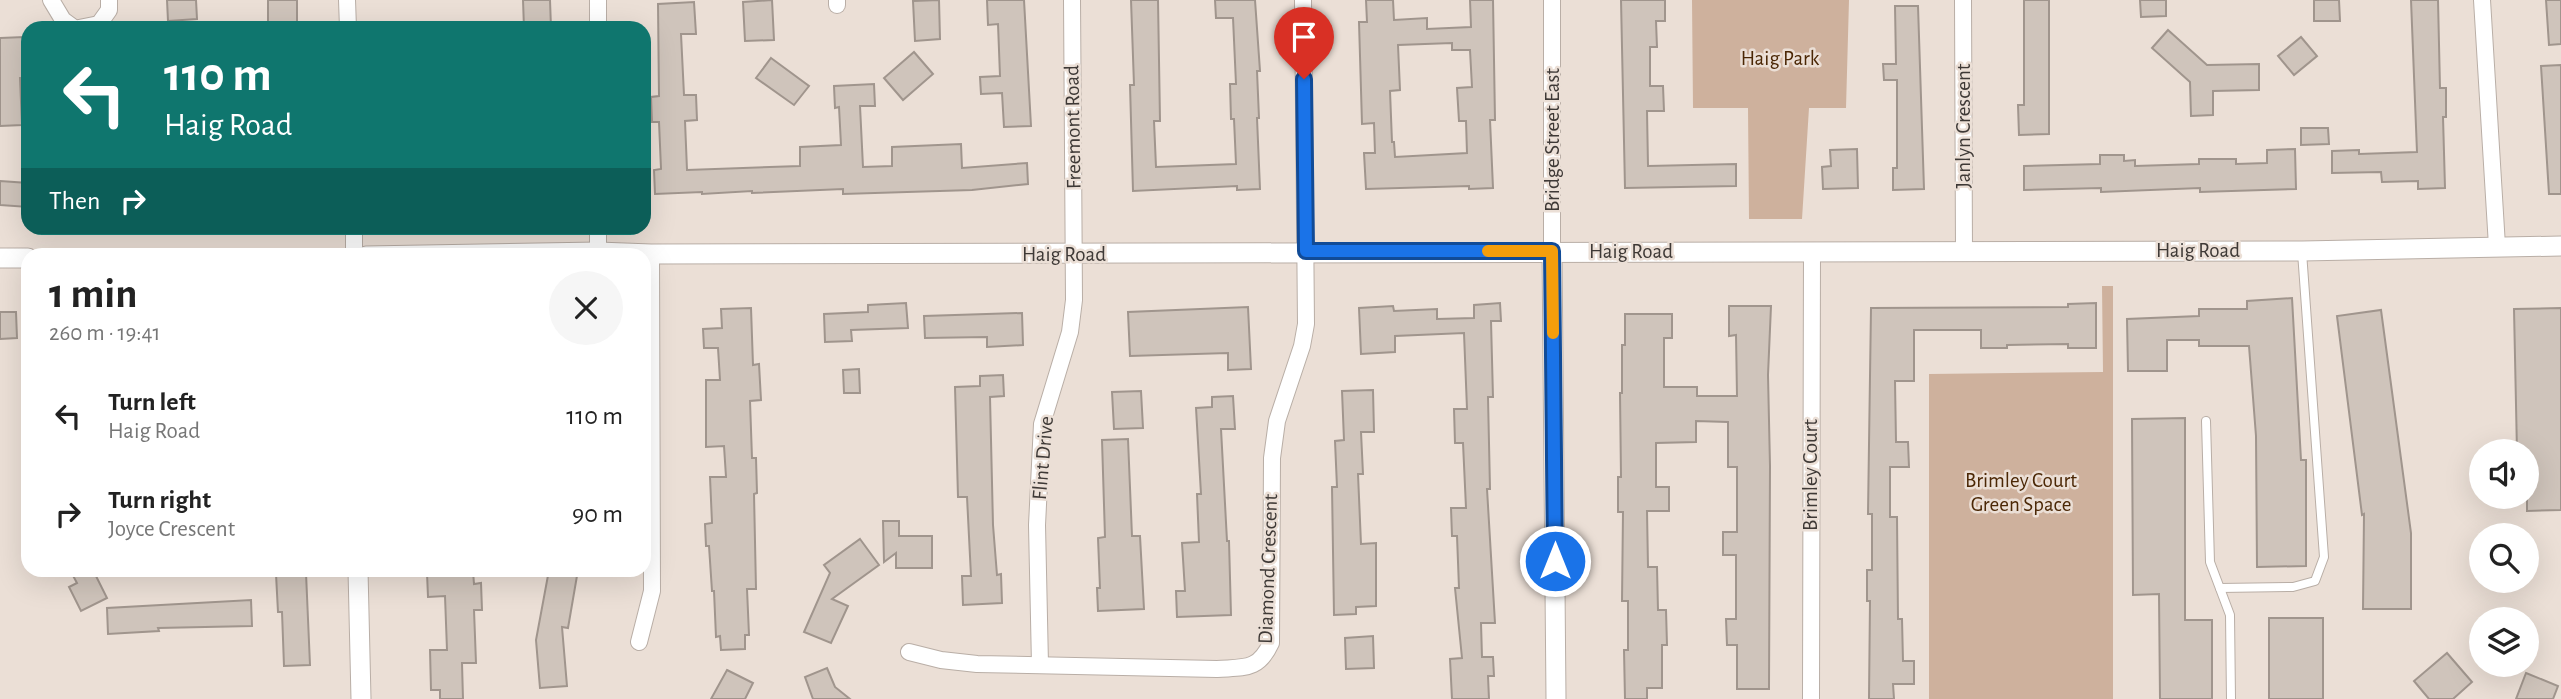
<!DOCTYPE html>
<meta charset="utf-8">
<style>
:root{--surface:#fff;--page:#f6f6f6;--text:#222;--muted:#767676}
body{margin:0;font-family:"Alegreya Sans",sans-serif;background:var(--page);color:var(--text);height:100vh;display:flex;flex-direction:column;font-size:26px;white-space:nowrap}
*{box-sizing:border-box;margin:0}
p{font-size:23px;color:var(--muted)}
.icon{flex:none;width:38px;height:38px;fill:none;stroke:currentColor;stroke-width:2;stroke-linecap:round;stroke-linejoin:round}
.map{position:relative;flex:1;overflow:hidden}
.sheet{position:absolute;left:21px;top:248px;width:630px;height:329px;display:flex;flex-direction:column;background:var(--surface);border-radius:21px;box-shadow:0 7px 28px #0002}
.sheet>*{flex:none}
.banner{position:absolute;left:21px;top:21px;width:630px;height:214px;border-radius:21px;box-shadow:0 7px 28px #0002;background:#0f766e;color:#fff;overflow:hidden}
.controls{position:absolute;left:2469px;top:439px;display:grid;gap:14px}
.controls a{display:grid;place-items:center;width:70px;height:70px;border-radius:50%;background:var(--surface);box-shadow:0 7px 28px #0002;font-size:35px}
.pin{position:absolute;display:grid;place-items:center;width:60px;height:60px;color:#fff;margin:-72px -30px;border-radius:50% 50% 50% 0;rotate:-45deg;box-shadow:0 0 7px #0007}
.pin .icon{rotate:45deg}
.me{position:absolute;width:77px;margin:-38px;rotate:0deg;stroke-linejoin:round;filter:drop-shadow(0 0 5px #0008)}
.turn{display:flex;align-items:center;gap:24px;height:147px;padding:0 28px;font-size:32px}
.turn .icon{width:91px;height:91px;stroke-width:2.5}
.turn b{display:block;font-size:49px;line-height:60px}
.then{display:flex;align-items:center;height:66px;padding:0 28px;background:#0003;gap:14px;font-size:26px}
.round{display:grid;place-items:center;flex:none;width:74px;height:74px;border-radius:37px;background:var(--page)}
.headline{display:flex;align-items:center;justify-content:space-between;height:119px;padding:0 28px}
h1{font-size:42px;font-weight:700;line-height:52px}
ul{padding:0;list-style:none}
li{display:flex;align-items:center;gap:21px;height:98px;padding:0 28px}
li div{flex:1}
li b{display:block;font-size:26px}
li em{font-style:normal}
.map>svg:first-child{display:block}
.green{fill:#ceb19d}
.building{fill:#cfc4bb;stroke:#a0958d;stroke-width:2;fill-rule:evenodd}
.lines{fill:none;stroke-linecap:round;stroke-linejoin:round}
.service-casing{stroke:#b9aea6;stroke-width:10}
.minor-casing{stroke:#b9aea6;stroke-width:18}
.tertiary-casing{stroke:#b9aea6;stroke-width:21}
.service{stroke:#fff;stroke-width:8}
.minor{stroke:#fff;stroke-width:16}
.tertiary{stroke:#fff;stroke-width:19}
.route-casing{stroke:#114b97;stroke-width:18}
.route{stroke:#1a73e8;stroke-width:12}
.slow{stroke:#f59e0b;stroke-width:12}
.labels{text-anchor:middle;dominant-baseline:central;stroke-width:5;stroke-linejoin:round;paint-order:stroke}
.park-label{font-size:21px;fill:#4b2705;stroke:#ebdfd6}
.street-label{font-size:21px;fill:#3e3936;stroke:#ebdfd6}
</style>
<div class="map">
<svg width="2561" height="699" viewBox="0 0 2561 699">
<rect width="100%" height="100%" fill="#ebdfd6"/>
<!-- green -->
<g class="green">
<polygon points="1692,0 1849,0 1846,108 1809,108 1802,219 1749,219 1748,108 1693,108"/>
<polygon points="2102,286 2113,286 2113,699 1929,699 1929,374 2103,372"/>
</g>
<!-- building -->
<g class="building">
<polygon points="167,0 196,0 197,19 168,21"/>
<rect x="268" y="0" width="29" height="26"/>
<polygon points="523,0 550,0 551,28 524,28"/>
<polygon points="772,0 774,40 745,41 743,2"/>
<polygon points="939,0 940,39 915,41 913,1"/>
<polygon points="987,0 1024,0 1031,126 1004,127 1002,93 981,94 980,77 1000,76 998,24 988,25"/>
<polygon points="1131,0 1158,0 1160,121 1154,121 1156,167 1236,164 1234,119 1231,119 1230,84 1236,84 1233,18 1216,18 1215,0 1255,0 1260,71 1257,71 1259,118 1257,118 1260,189 1237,190 1237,186 1133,191 1130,85 1134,85"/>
<path d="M1366 0H1393L1394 20 1427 18V29L1471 27 1470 0H1493L1495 120H1490L1493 188 1469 189V186L1366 189 1364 153H1375L1374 123 1362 124 1359 22H1367ZM1452 43V50H1470L1472 87 1457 88 1459 121H1466L1467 153 1395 157 1394 142H1392L1390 91 1400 90 1398 45Z"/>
<polygon points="1621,0 1665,0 1665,21 1656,21 1657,47 1650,47 1650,86 1663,86 1664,111 1647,111 1648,166 1736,164 1736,186 1625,188"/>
<polygon points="2024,0 2049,0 2049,134 2019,135 2018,105 2024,105"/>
<polygon points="2140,0 2166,0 2166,16 2141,17"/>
<polygon points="2314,0 2339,0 2340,21 2314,21"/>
<polygon points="2411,0 2438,0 2440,88 2446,88 2446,117 2443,117 2445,188 2418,189 2418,181 2382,182 2381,172 2332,173 2332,151 2359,150 2359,154 2417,152"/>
<polygon points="2546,0 2561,0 2561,44 2549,45"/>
<polygon points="694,2 696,34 681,34 684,95 696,95 697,120 685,121 687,170 800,166 800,147 841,145 839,107 835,108 834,86 874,84 875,106 860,106 863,167 892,166 892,147 961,144 962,168 1027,163 1028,184 972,190 843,194 843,189 752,193 752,191 702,194 702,192 655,194 654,170 661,169 659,122 652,122 651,97 659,96 658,4"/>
<polygon points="1895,6 1918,6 1924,189 1893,190 1893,168 1897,168 1897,80 1884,80 1883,64 1896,64"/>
<polygon points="2168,30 2207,65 2259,64 2259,90 2213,91 2213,115 2191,116 2190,82 2152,48"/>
<polygon points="24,37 26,78 20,78 22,125 0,126 0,38"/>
<polygon points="2301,37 2317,56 2294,75 2278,56"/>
<polygon points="914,52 933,74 903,100 884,78"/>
<polygon points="771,58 809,86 794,105 756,78"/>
<polygon points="2561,65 2561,194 2549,194 2541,66"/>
<polygon points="2301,128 2328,128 2329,144 2301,145"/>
<polygon points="1857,149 1858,188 1823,189 1822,167 1831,166 1830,150"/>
<polygon points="2295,149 2296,189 2200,192 2200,188 2101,192 2101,188 2024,190 2024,166 2100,164 2100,155 2124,155 2124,161 2135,160 2135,166 2199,164 2199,159 2236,159 2236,164 2267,163 2267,150"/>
<polygon points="0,181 28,183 28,207 0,205"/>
<polygon points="2292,298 2301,460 2306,460 2306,566 2257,567 2256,436 2249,346 2199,346 2199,340 2167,340 2167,371 2128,371 2127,319 2199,316 2199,309 2247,309 2247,301"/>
<polygon points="906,303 908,328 851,330 852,341 825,342 824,314 868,312 868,305"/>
<polygon points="1500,303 1501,321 1491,321 1493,397 1488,397 1490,489 1487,489 1495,623 1481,623 1482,657 1493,657 1494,676 1488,676 1489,699 1452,699 1450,659 1462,658 1455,588 1459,588 1457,536 1452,536 1451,508 1466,508 1463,443 1455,443 1454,409 1467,409 1464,333 1395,336 1395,352 1361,354 1359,308 1393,306 1394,311 1437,309 1437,319 1474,318 1474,305"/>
<polygon points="2096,303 2096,348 2068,348 2068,344 2007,345 2007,348 1981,348 1981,330 1914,330 1914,381 1895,381 1896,442 1908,442 1909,467 1890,467 1890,517 1897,517 1898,619 1902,619 1903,661 1914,661 1914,684 1893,684 1894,699 1869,699 1870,601 1867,601 1867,570 1872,570 1872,514 1868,514 1871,308 2068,307 2068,304"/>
<polygon points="1729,306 1771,306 1768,375 1770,466 1769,689 1737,689 1737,645 1727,645 1726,619 1736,619 1736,555 1723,555 1723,532 1737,532 1737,467 1728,467 1728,422 1696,421 1696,442 1656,443 1656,487 1669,487 1669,511 1647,511 1648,567 1657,567 1658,610 1666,610 1667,645 1662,645 1662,688 1647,688 1647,699 1625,699 1624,650 1628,650 1628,601 1622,601 1623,512 1618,512 1618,477 1621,477 1620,393 1622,393 1622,345 1625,345 1625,314 1672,314 1672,338 1664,338 1664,387 1697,387 1697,396 1737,396 1736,335 1729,336"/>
<polygon points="1248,307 1251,369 1228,370 1228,353 1130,356 1128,312"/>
<polygon points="751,308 753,365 759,364 761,400 750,401 752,458 756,458 757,493 754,494 756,589 747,589 749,635 745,635 745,649 721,650 720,636 716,637 714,591 712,591 709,546 706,546 705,524 712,523 710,477 726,477 724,446 706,447 706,380 720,380 718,348 704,348 703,329 722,328 721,309"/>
<polygon points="2561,308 2561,510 2527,511 2527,452 2517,452 2514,309"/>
<polygon points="2381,310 2411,533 2411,609 2363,609 2364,514 2362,515 2337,316"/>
<polygon points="0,312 16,312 17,338 0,339"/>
<polygon points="1022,313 1023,345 987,347 987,337 925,338 924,316"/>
<polygon points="859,369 860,393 844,393 843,370"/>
<polygon points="1003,375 1004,396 990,397 993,525 997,575 1001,574 1002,603 963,605 962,576 971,576 967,497 958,497 955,387 980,386 980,376"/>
<polygon points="1373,390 1374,432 1361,432 1363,474 1358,474 1361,544 1376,543 1376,606 1356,607 1356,614 1334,615 1332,487 1337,487 1335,441 1344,440 1342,391"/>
<polygon points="1141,391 1143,428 1114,429 1112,392"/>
<polygon points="1233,396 1235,429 1221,429 1227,541 1229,541 1231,615 1177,617 1176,591 1185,591 1182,543 1199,542 1197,494 1201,494 1196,408 1212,407 1212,397"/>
<polygon points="2185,418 2185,620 2212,620 2212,699 2160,699 2159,594 2133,595 2132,419"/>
<polygon points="1128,439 1132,536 1140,536 1144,609 1098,611 1097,588 1100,588 1098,538 1105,537 1102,440"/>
<polygon points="883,521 899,521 899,536 932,536 932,568 896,568 896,553 884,562"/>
<polygon points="860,539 879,565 832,599 848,606 831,643 804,632 830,573 824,565"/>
<polygon points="70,570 93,570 107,598 81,611 69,587 77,583"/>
<polygon points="549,570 578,570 568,628 562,627 567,686 540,688 536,640"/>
<polygon points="473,571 474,584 481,583 482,610 474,610 476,663 462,663 463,699 440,699 440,690 431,690 430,650 447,650 445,596 428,597 427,573"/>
<polygon points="306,573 310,665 284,666 282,612 278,612 276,574"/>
<polygon points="251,600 252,626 158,628 159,631 108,634 107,608"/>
<rect x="2269" y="618" width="54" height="81"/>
<polygon points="1373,636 1374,668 1346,669 1345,638"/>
<polygon points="2447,653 2472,682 2453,699 2429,699 2414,681"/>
<polygon points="827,668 835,687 850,699 813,699 805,677"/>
<polygon points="727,670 753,683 745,699 711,699"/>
<polygon points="2526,673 2558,686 2553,699 2516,699"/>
</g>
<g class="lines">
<defs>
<g id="service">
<polyline points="2206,421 2210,562 2230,615 2231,699"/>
<polyline points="2220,588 2293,587 2315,581 2324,557 2302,252"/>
</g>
<g id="minor">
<polyline points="51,0 63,20 74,28"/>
<polyline points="347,0 348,28"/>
<polyline points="598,0 598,28"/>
<polyline points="837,0 837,5"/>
<polyline points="1963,0 1964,252"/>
<polyline points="2482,0 2497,246"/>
<polyline points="79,28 99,24 109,10 109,0"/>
<polyline points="354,228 354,256"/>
<polyline points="1552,251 1552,0"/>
<polyline points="598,252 598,228"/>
<polyline points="639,642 652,591 651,254"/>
<path d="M909 652 941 660 977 664 1217 669C1244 667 1258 671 1271 643L1272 458 1277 421 1302 346 1306 324 1303 0"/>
<polyline points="1040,665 1037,525 1042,424 1070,332 1074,300 1072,0"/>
<polyline points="1811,699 1812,251"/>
</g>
<g id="tertiary">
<polyline points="1552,251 1556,699"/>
<polyline points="366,256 598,252 651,254 2302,251 2561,246"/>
<polyline points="0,258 28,258"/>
<polyline points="358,570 361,699"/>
</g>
</defs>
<!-- service casing -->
<use href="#service" class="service-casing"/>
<!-- minor casing -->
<use href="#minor" class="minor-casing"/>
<!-- tertiary casing -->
<use href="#tertiary" class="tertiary-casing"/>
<!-- service -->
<use href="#service" class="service"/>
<!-- minor -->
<use href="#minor" class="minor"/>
<!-- tertiary -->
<use href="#tertiary" class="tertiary"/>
</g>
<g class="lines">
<defs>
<polyline id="route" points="1304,79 1306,251 1552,251 1555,561"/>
</defs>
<!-- route casing -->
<use href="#route" class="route-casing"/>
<!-- route -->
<use href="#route" class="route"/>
<!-- slow -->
<polyline class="slow" points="1488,251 1552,251 1553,333"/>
</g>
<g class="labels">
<!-- park labels -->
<g class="park-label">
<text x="1780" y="58">Haig Park</text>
<text x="2021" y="480">Brimley Court<tspan x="2021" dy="24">Green Space</tspan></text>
</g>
<!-- street labels -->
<g class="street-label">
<text transform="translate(1963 126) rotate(-90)">Janlyn Crescent</text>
<text transform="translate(1073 127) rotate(-91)">Freemont Road</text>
<text transform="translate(1552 140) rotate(-90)">Bridge Street East</text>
<text x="2198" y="250">Haig Road</text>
<text x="1631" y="251">Haig Road</text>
<text x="1064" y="254">Haig Road</text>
<text transform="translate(1043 458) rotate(-85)">Flint Drive</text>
<text transform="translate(1810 475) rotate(-90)">Brimley Court</text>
<text transform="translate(1268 569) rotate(-88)">Diamond Crescent</text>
</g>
</g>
</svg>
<div class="controls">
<a><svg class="icon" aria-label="sound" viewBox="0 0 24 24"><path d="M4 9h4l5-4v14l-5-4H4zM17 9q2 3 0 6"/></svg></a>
<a><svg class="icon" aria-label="search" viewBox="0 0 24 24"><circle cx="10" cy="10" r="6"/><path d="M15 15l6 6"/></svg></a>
<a><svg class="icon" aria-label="layers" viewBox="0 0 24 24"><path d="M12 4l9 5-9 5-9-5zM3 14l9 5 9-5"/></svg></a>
</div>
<div class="pin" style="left:1304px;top:79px;background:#d93025"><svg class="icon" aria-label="arrive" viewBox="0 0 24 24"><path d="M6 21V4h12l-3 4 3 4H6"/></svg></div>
<svg class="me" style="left:1555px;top:561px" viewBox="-20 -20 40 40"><circle r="17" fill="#1a73e8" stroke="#fff" stroke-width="3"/><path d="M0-11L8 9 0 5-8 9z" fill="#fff"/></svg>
<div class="banner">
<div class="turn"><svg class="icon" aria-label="left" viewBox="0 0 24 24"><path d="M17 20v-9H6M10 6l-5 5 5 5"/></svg><div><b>110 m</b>Haig Road</div></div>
<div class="then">Then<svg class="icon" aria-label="right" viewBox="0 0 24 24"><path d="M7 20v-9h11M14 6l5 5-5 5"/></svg></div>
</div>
<section class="sheet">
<div class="headline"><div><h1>1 min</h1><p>260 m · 19:41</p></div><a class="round"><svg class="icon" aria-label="close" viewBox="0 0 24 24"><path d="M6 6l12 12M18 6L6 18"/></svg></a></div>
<ul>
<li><svg class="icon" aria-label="left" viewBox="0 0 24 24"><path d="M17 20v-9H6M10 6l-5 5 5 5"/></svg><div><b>Turn left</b><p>Haig Road</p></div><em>110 m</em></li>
<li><svg class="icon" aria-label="right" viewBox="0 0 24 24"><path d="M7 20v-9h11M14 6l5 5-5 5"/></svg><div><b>Turn right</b><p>Joyce Crescent</p></div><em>90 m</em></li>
</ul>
</section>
</div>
